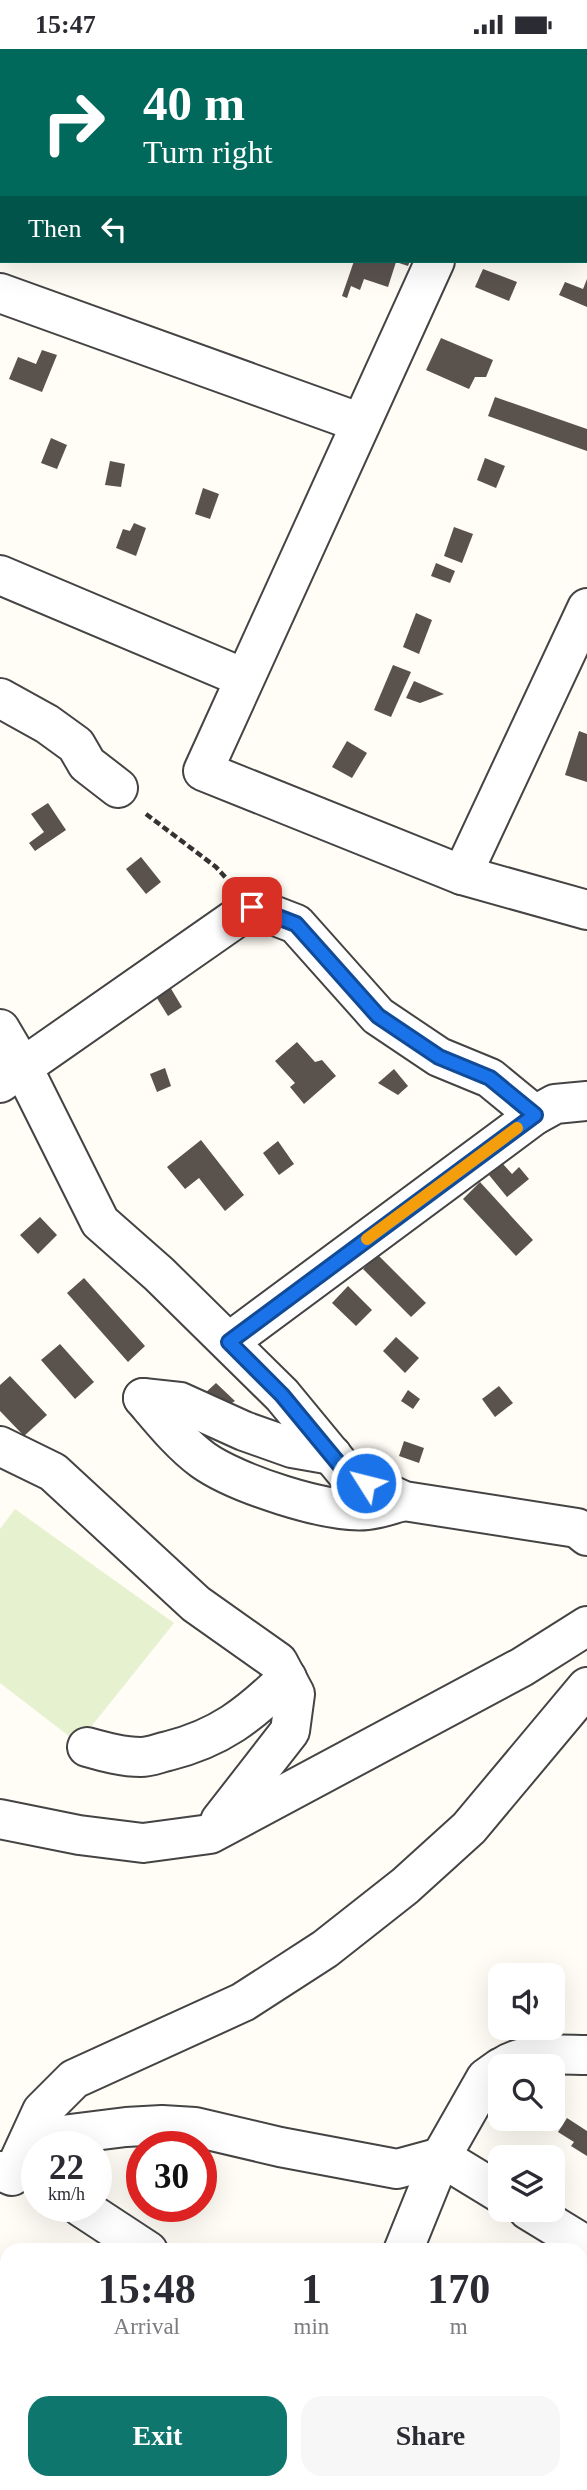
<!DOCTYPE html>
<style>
:root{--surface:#fff;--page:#f7f7f7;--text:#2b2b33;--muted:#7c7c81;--accent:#0f766e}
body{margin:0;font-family:Georgia,serif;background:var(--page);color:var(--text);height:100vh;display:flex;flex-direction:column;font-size:26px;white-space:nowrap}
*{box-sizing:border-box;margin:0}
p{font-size:23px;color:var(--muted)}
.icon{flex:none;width:38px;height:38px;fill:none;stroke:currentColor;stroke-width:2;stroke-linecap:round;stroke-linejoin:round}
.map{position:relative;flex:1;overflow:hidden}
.panel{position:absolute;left:0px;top:2194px;width:588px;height:247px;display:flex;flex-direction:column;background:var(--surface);border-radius:21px 21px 0 0;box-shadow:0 7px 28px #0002}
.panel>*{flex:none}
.top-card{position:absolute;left:0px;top:0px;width:588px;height:214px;box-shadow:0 7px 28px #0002;background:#00695c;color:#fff;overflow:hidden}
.tools{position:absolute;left:488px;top:1914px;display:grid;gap:14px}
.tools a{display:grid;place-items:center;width:77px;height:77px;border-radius:14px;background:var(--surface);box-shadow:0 7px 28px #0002;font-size:35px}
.speed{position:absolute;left:21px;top:2082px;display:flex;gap:14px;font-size:35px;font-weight:700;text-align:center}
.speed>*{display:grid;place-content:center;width:91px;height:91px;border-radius:50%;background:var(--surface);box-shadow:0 7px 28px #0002;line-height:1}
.speed small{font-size:18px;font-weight:400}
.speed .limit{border:10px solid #d22;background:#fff;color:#111}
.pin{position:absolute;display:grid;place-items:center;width:60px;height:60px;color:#fff;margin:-30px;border-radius:14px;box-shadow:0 4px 10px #0006}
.me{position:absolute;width:77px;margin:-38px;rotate:306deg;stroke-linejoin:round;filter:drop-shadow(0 0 5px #0008)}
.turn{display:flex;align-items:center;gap:24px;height:147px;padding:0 28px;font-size:32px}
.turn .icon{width:91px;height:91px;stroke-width:2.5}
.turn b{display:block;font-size:49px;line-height:60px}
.then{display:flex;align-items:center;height:66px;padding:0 28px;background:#0003;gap:14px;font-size:26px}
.eta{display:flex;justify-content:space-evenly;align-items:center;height:119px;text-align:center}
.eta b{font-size:42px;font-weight:800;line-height:49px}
.button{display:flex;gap:14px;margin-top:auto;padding:14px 28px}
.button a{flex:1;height:80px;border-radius:21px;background:var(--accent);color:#fff;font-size:28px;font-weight:800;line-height:80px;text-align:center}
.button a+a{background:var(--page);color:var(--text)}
.status{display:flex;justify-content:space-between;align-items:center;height:49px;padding:0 35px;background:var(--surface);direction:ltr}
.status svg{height:19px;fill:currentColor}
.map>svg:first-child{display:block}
.pitch{fill:#e6f2cf}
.building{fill:#5a524d}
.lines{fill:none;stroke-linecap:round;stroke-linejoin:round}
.minor-casing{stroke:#444;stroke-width:42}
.path{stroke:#333;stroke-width:4.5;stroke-dasharray:7 3.5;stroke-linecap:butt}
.minor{stroke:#fff;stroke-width:38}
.route-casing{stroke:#114b97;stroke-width:18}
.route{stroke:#1a73e8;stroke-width:12}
.slow{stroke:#f59e0b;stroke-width:12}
</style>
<div class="status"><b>15:47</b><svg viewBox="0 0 49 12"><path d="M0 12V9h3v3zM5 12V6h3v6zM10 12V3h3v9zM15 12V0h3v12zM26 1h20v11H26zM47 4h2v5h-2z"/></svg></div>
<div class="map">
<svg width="587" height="2441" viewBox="0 0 587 2441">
<rect width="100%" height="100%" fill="#fffdf5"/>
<!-- pitch -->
<polygon class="pitch" points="15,1460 174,1574 78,1694 0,1634 0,1480"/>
<!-- building -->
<g class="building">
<polygon points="354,212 410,212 408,217 396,213 388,238 364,230 360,241 351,237 347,249 342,247"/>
<polygon points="483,220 517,233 509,252 475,238"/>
<polygon points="587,230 587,258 559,246 565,233 583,240"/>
<polygon points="441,289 493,311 486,328 475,328 469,340 426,321"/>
<polygon points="42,301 57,306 42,343 9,330 18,308 36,315"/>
<polygon points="495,348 587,380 587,402 488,367"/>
<polygon points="51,389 67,396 57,420 41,414"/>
<polygon points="485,409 505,417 496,439 477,431"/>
<polygon points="110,412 125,415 121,438 105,436"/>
<polygon points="203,439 219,445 210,470 195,465"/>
<polygon points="134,474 146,479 136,507 116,499 123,480 130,482"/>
<polygon points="454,478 473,485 462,514 444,507"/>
<polygon points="436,514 455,522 450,534 431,527"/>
<polygon points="416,564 432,571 419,605 403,598"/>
<polygon points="393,616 411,623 391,668 374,661"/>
<polygon points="414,632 444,645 420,654 406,649"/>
<polygon points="579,682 587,685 587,733 565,726"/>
<polygon points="347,692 367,704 352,729 332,718"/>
<polygon points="48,754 66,781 35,802 29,794 44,783 31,765"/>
<polygon points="141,808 161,833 146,845 126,820"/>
<polygon points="170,938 182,958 168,967 155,946"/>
<polygon points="297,993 315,1013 322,1011 336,1027 304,1055 290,1038 295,1034 275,1012"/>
<polygon points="165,1019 171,1037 157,1043 150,1025"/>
<polygon points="394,1020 408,1037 398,1046 378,1034"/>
<polygon points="201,1091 244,1146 225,1162 199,1129 185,1140 167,1118"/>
<polygon points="278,1092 294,1115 279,1126 263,1104"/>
<polygon points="503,1115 512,1125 519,1118 529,1130 507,1148 489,1126"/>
<polygon points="480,1133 533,1191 516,1207 463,1150"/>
<polygon points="40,1168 57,1186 38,1205 20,1186"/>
<polygon points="378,1206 426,1254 411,1268 363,1220"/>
<polygon points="84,1229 145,1297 128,1313 67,1244"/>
<polygon points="348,1237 372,1261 356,1277 332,1254"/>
<polygon points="396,1288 419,1309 405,1324 383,1302"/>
<polygon points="60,1295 94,1333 75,1350 41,1311"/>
<polygon points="10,1327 47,1366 24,1387 0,1362 0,1336"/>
<polygon points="216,1334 235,1352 220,1361 204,1345"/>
<polygon points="499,1337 513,1354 495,1368 482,1350"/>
<polygon points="408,1341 420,1350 413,1360 401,1352"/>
<polygon points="404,1392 424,1399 419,1414 399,1407"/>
<polygon points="567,2069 587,2082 587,2107 571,2097 574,2093 558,2083"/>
<polygon points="581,2362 587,2365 586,2393 581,2390"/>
</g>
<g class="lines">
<defs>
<g id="minor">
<polyline points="177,0 183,2"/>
<polyline points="528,2 529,0"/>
<polyline points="586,129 587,129"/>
<polyline points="435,212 203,722 462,826 587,861"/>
<polyline points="0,244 361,374"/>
<polyline points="0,526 244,629"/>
<polyline points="0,649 47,675 76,696 87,715 118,739"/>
<polyline points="462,826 587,559"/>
<polyline points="0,980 23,1019 100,1173 159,1225 282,1346 348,1426 404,1452 577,1479 587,1487"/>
<polyline points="0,1034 252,858 296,875 378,967 439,1008 490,1029 535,1066"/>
<polyline points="229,1293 535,1066 555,1055 587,1052"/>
<path d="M143 1349C161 1370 180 1394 203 1411 235 1434 328 1465 367 1461 379 1460 392 1455 404 1452"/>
<polyline points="143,1349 180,1353 244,1382 292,1399 332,1406"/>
<polyline points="0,1397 53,1423 196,1555 278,1613 295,1645 290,1682 220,1772"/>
<path d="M87 1698C105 1703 123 1708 141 1708 150 1708 159 1704 168 1702 220 1689 249 1666 287 1629"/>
<polyline points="0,1770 79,1786 143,1794 210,1785 522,1618 587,1577"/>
<path d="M502 2018C525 2002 561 2006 587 2006"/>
<polyline points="30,2090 126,2078 162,2076 195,2078 280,2098 397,2120 441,2108 500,2144"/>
<polyline points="0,2122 12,2127 42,2062 74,2030 243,1953 325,1900 405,1837 469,1779 587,1638"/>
<polyline points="81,2158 148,2202"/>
<polyline points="528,2161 587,2197"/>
<polyline points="403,2202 441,2108 486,2029 500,2019"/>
<polyline points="0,2356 7,2361"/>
<polyline points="80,2434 85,2441"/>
<polyline points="394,2434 404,2441"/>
<polyline points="37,2441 43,2434"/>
<polyline points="304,2441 307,2434"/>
</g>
</defs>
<!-- minor casing -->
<use href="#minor" class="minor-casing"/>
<!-- path -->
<polyline class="path" points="146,765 216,818 226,829"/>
<!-- minor -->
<use href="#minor" class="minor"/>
</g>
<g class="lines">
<defs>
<polyline id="route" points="252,858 296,875 378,967 439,1008 490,1029 535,1066 229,1293 282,1346 348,1426 366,1434"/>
</defs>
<!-- route casing -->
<use href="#route" class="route-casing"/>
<!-- route -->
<use href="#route" class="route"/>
<!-- slow -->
<polyline class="slow" points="367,1190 517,1079"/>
</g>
</svg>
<div class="tools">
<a><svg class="icon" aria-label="sound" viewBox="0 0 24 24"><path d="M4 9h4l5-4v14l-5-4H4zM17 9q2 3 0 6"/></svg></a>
<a><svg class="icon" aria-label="search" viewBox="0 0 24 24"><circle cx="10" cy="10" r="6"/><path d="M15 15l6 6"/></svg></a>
<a><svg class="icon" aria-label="layers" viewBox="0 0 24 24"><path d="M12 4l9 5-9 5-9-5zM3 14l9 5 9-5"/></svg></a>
</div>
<div class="speed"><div>22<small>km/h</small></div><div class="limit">30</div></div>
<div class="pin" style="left:252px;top:858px;background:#d93025"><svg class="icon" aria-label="arrive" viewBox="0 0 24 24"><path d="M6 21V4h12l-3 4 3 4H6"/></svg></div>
<svg class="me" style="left:366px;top:1434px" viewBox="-20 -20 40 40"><circle r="17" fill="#1a73e8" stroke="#fff" stroke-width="3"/><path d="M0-11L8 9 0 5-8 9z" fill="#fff"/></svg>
<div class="top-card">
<div class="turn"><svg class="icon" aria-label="right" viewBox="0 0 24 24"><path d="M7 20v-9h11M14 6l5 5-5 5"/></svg><div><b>40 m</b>Turn right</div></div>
<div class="then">Then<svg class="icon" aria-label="left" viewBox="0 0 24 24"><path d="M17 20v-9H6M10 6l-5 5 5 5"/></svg></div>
</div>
<section class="panel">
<div class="eta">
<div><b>15:48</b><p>Arrival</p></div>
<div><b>1</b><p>min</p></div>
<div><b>170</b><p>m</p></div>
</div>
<div class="button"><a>Exit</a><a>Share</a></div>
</section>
</div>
